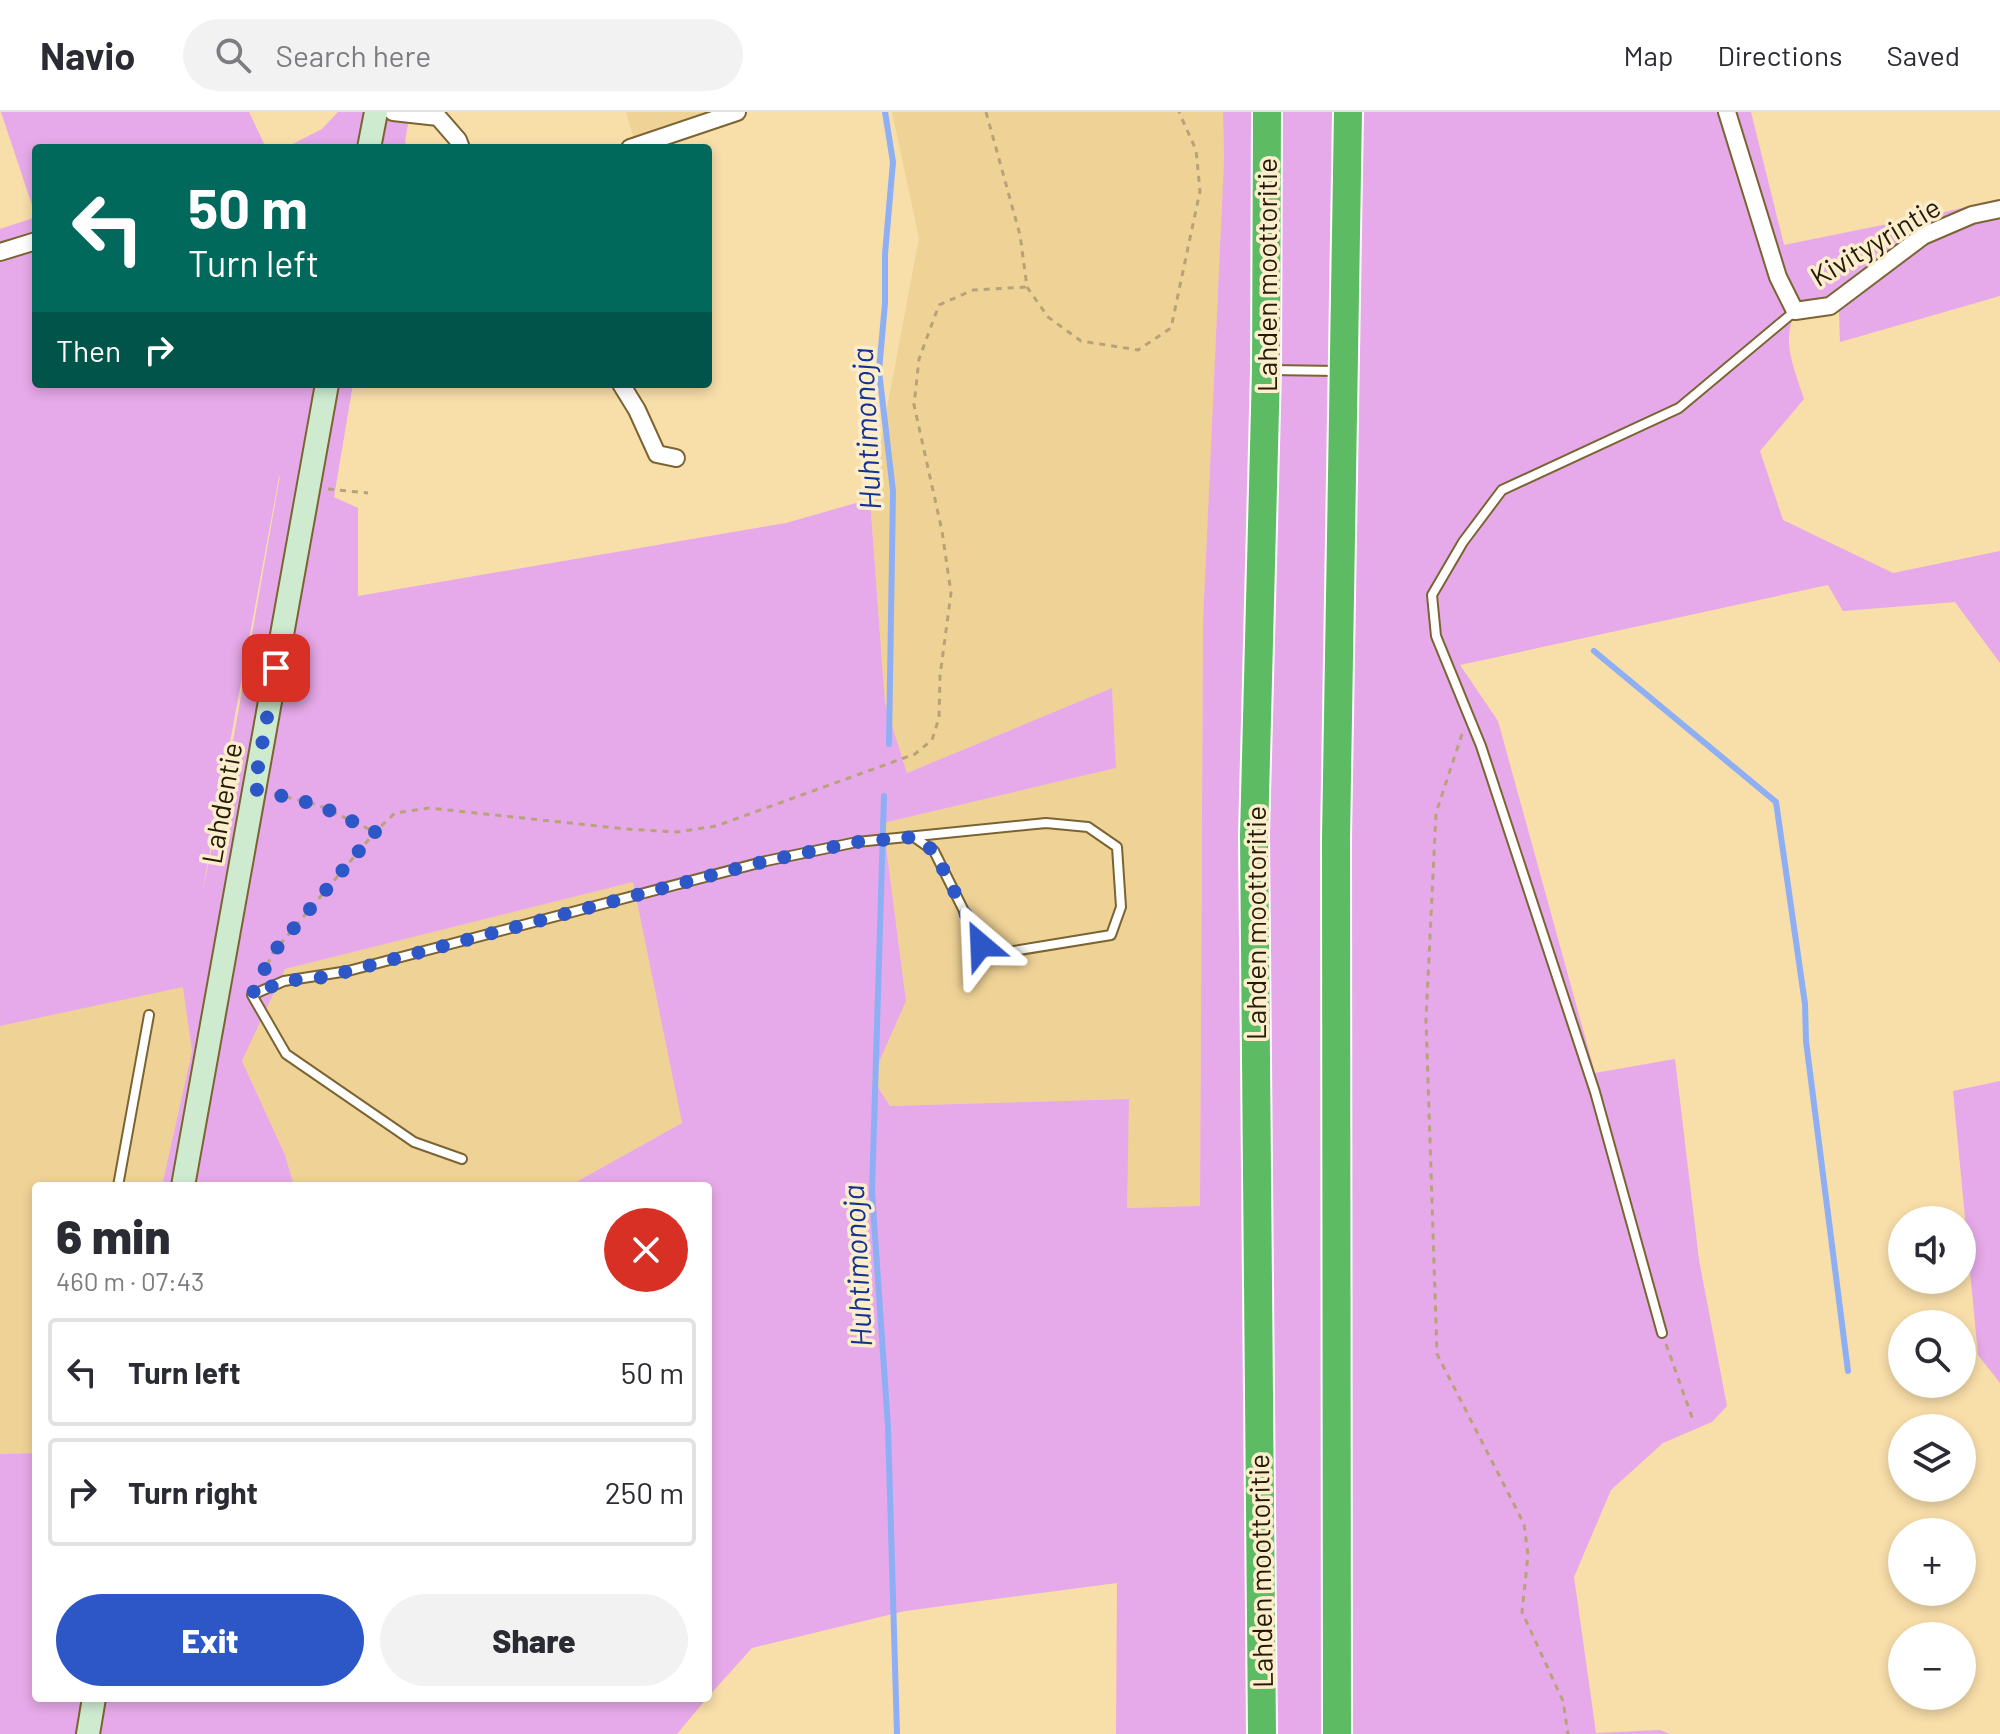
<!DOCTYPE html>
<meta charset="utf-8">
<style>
:root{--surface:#fff;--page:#f2f2f3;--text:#2b2b33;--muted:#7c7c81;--line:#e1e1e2;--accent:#2d56c6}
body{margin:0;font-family:Barlow,sans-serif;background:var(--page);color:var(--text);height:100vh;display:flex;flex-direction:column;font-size:30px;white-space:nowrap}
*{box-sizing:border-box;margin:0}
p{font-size:26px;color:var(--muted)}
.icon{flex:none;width:44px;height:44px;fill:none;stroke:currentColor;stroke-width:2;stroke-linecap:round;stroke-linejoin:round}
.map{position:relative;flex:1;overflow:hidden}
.sheet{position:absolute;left:32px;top:1070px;width:680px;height:520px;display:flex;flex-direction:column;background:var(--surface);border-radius:8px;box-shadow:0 4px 12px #0003}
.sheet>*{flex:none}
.guide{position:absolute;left:32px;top:32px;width:680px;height:244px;border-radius:8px;box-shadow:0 4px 12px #0003;background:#00695c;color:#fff;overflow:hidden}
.tools{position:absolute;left:1888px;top:1094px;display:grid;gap:16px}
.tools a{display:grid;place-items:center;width:88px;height:88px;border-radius:50%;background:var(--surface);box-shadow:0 4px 12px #0003;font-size:40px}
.pin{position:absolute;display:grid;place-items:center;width:68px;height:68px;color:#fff;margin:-34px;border-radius:16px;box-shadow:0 4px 12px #0006}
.me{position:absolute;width:88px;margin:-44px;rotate:334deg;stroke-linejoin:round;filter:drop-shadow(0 0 6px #0008)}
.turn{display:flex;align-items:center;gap:28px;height:168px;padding:0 24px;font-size:36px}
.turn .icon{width:104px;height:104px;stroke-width:2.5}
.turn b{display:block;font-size:56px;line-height:68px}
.then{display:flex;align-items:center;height:76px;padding:0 24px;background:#0003;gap:16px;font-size:30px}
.round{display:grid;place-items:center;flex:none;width:84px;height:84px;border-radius:42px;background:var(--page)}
.head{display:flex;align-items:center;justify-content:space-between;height:136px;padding:0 24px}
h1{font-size:48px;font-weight:800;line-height:60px}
.action{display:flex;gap:16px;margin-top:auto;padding:16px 24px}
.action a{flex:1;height:92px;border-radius:48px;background:var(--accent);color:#fff;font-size:32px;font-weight:800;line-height:92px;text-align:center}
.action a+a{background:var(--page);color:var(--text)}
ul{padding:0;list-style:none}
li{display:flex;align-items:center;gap:24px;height:108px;margin:0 16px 12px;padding:0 8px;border:4px solid var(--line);border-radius:8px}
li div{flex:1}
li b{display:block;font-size:30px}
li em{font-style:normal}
header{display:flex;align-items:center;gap:48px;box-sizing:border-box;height:112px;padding:0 40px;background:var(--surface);border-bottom:2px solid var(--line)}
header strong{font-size:38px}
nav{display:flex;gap:44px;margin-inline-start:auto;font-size:28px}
.search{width:560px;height:72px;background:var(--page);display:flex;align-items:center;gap:20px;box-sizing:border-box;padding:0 28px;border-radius:44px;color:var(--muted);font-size:30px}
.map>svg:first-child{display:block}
.built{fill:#efd296}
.green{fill:#e6a9e9;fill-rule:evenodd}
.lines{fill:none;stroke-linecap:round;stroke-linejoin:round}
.stream{stroke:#8faff5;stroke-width:6}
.lane-casing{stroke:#7b6432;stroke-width:12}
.street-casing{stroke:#7b6432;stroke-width:20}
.secondary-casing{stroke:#7b6432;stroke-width:26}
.highway-casing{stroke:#fff;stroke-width:32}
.path{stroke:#b8a378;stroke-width:3;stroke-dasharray:6 6;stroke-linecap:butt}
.lane{stroke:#fff;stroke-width:8}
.street{stroke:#fff;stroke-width:16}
.secondary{stroke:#ceebd0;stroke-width:22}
.highway{stroke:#5dbc63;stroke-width:28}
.route{stroke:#2d56c6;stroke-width:14;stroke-dasharray:0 25.2}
.labels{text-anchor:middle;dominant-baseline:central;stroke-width:7;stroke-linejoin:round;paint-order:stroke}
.street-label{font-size:28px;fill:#241b06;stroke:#fcedcd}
.water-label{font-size:30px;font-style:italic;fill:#123294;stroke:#fcedcd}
</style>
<header>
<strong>Navio</strong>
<div class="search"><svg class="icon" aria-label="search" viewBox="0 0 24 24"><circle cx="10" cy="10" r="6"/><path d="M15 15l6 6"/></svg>Search here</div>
<nav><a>Map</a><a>Directions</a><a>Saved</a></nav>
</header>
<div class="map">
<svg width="2000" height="1622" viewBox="0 0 2000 1622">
<rect width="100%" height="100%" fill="#f8dea9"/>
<!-- built -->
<g class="built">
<polygon points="626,0 712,0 634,27"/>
<polygon points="892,0 1223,0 1224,47 1203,510 1200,1094 1126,1096 1129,987 890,994 872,966 906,889 883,711 1116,656 1112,576 907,661 885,591 870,387 919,126"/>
<polygon points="633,769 682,1011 569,1074 294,1074 285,1043 242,949 285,857"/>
<polygon points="184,874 192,939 162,1074 36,1074 36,1341 0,1342 0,914"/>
</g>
<!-- green -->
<g class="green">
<path d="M1 0H249L266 36H36V272H353L334 385 358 396V484L786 411 870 387 885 591 907 661 1112 576 1116 656 883 711 906 889 872 966 890 994 1129 987 1127 1096 1200 1094 1203 510 1224 47 1223 0H1751L1784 133 1932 103 2000 87V184L1840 230 1839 200 1803 189C1777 221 1793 253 1804 287L1760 339 1783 408 1893 461 2000 439V551L1955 490 1843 499 1828 473 1460 553 1498 609 1595 961 1675 947 1699 1148 1727 1294 1712 1310 1663 1331 1611 1378 1574 1465 1596 1621 1660 1618 1670 1622H1116L1117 1471 905 1499 752 1536 708 1585V1074H569L682 1011 633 770 285 857 242 949 285 1043 294 1074H162L192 939 183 875 0 914V117L36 105ZM280 364 227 663 202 782 279 365Z"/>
<polygon points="338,0 410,0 405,30 409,36 285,36 322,17"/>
<polygon points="2000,969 2000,1271 1978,1243 1953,979"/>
<polygon points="36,1341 36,1586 707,1586 677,1622 0,1622 0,1342"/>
</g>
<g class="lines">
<!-- stream -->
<g class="stream">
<polyline points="885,0 893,50 885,142 885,191 879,259 893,379 889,632"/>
<polyline points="1594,539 1776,690 1805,892 1806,929 1848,1259"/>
<polyline points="884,684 872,1080 888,1315 897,1622"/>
</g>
<defs>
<g id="lane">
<polyline points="1271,258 1337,259"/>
<polyline points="462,1047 414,1030 286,942 252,883 284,869 348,859 766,749 857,730 1046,711 1088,715 1117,735 1121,795 1111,823 1001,841 981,833 934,739 914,725"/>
<polyline points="118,1074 149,903"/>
<polyline points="1662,1221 1595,980 1481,634 1436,524 1432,483 1463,430 1502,378 1679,296 1795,199"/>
</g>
<g id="street">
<polyline points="393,0 438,5 458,28 461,36"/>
<polyline points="1727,0 1778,165 1795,199 1830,194 1923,124 1972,103 2000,97"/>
<polyline points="630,36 737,0"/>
<polyline points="0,140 36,129"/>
<polyline points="621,272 637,298 657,342 676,346"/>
</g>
<g id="secondary">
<polyline points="369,36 376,0"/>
<polyline points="183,1074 327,272"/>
<polyline points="88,1622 94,1586"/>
</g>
<g id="highway">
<polyline points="1262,1622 1254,723 1266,258 1267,0"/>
<polyline points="1337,1622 1336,727 1348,0"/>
</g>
</defs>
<!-- lane casing -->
<use href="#lane" class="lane-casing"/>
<!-- street casing -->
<use href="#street" class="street-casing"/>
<!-- secondary casing -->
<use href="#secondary" class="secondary-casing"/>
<!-- highway casing -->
<use href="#highway" class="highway-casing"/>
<!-- path -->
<g class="path">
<polyline points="986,0 1020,123 1027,175 1048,205 1081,229 1138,238 1171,216 1200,79 1196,38 1179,0"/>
<polyline points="328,377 368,381"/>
<polyline points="1462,622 1436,701 1426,907 1437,1242 1524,1412 1528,1443 1522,1500 1563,1589 1568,1622"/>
<polyline points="274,682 318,693 375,720"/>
<polyline points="263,864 272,842 375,720 395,701 429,696 626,717 677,720 716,714 915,642 932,628 939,606 940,564 951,481 942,419 914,293 919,247 939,193 973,178 1027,175"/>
<polyline points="1666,1232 1694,1311"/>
</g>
<!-- lane -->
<use href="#lane" class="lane"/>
<!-- street -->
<use href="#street" class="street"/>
<!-- secondary -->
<use href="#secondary" class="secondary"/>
<!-- highway -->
<use href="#highway" class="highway"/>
</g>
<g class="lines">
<!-- route -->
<polyline class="route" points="276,556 254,677 318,693 375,720 272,842 252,883 284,869 326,865 766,749 857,730 914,725 934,739 981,833"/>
</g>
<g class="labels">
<!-- street labels -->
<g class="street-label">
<text transform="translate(1875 129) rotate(-31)">Kivityyrintie</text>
<text transform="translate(1266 163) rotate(-90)">Lahden moottoritie</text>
<text transform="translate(221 691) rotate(-80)">Lahdentie</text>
<text transform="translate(1255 811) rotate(-90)">Lahden moottoritie</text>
<text transform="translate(1260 1459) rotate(-91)">Lahden moottoritie</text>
</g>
<!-- water labels -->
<g class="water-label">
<text transform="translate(865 317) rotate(-93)">Huhtimonoja</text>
<text transform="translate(856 1154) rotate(-93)">Huhtimonoja</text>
</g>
</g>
</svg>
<div class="tools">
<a><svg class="icon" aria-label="sound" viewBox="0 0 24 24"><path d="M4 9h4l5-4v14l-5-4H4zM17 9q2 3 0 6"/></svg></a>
<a><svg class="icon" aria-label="search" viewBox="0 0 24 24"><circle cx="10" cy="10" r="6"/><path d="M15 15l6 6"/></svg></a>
<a><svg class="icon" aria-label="layers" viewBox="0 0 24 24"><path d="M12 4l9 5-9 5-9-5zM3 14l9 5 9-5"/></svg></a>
<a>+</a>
<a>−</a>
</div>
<div class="pin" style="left:276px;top:556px;background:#d93025"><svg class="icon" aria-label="arrive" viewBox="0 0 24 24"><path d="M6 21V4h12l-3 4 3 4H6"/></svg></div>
<svg class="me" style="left:981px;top:833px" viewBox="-20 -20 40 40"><path d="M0-17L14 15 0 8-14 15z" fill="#2d56c6" stroke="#fff" stroke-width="4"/></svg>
<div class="guide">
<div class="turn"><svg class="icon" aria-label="left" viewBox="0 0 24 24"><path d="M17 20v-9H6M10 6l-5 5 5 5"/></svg><div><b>50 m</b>Turn left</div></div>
<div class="then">Then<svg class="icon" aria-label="right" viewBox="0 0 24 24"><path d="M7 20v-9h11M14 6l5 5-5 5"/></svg></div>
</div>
<section class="sheet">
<div class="head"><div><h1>6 min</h1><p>460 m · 07:43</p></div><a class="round" style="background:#d93025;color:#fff"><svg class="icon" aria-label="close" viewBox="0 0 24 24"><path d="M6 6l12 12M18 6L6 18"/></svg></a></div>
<ul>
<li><svg class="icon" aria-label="left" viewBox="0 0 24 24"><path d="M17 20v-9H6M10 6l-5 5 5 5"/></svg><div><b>Turn left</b></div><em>50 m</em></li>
<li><svg class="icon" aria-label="right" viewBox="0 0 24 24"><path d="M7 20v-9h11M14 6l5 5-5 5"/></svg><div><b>Turn right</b></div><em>250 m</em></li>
</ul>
<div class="action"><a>Exit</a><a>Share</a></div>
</section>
</div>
